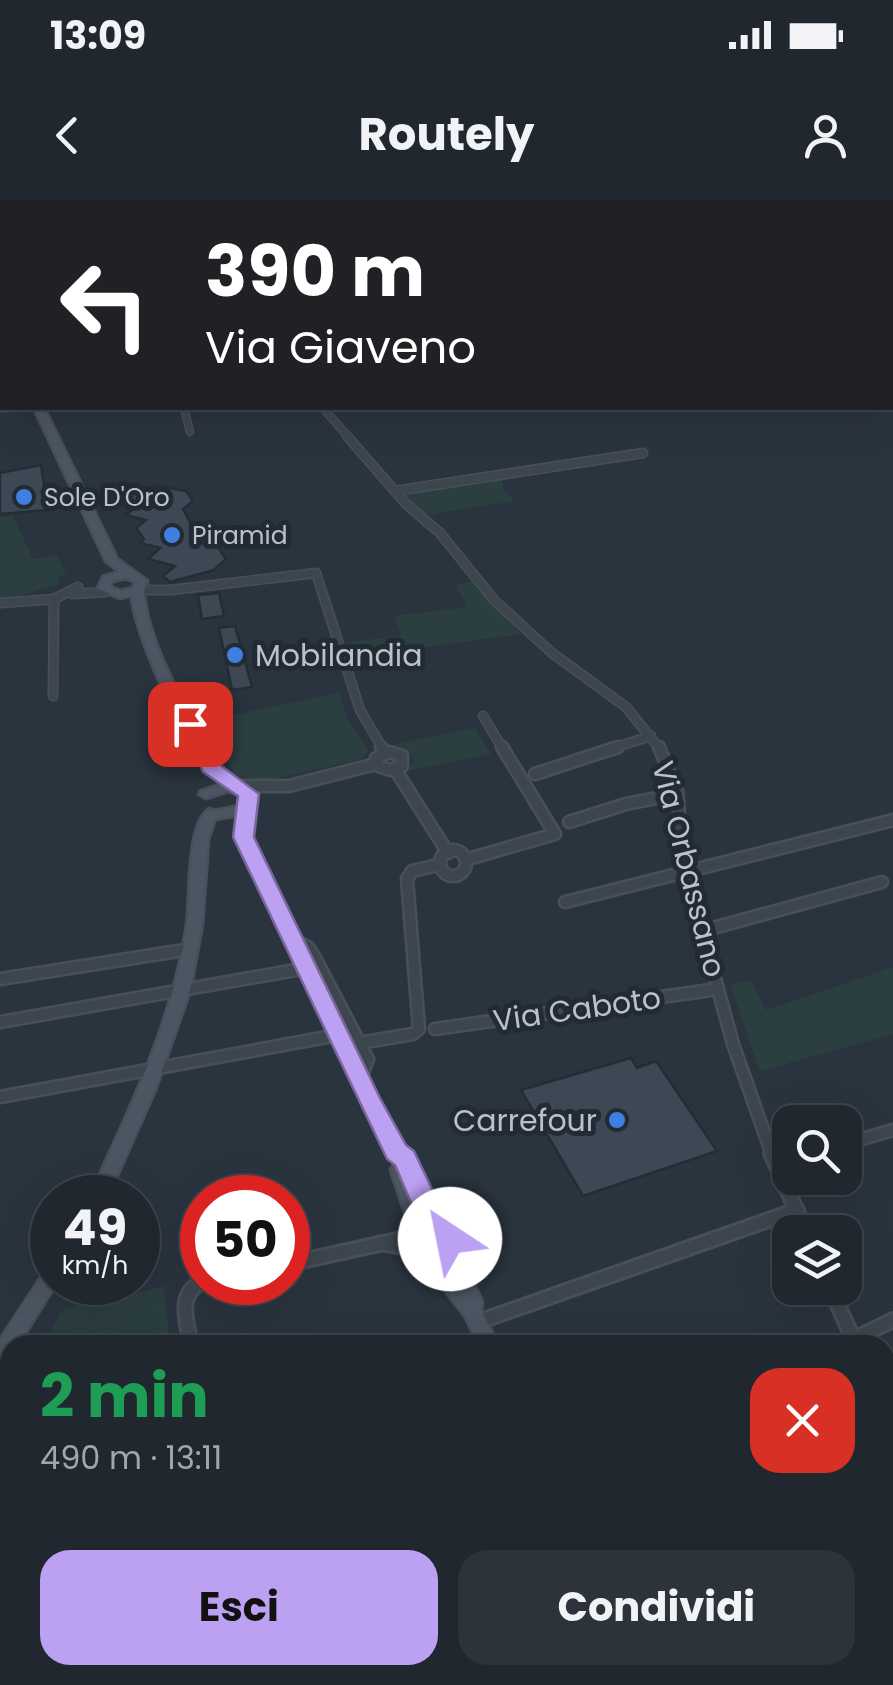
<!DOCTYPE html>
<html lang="it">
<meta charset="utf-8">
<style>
:root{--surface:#20272f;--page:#2d333b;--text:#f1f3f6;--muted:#a2a5aa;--line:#3d444b;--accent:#bca0f2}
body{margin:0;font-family:Poppins,sans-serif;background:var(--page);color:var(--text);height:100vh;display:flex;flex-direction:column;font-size:38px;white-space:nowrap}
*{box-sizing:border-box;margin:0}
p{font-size:32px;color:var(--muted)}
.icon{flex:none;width:55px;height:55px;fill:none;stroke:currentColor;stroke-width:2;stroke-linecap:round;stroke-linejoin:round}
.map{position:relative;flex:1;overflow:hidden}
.drawer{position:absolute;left:0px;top:1135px;width:895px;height:350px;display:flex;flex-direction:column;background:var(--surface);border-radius:30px 30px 0 0;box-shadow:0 10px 40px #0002,0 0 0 2px var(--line)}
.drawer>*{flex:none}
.hud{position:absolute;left:0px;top:0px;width:895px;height:210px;box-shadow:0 10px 40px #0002,0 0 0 2px var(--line);background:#202124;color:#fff;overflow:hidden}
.buttons{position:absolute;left:772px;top:905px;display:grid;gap:20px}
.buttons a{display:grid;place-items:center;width:90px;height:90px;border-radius:20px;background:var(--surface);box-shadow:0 10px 40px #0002,0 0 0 2px var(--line);font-size:50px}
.speed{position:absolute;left:30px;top:975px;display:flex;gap:20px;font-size:50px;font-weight:700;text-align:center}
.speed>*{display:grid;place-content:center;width:130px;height:130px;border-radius:50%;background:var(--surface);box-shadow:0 10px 40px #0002,0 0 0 2px var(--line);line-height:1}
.speed small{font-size:25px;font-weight:400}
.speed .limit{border:15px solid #d22;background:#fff;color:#111}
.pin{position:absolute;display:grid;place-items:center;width:85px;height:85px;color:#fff;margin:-42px;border-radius:20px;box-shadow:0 5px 15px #0006}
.me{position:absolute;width:110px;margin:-55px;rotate:326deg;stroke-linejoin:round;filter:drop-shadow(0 0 8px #0008)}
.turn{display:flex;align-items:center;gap:35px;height:210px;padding:0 40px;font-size:45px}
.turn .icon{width:130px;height:130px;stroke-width:2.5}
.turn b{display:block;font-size:70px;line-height:85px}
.round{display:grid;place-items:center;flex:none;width:105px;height:105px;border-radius:30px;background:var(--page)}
.overview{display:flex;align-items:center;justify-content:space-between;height:170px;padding:0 40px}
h1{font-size:60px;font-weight:700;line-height:75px;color:#1e9e55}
.action{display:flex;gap:20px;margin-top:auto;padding:20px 40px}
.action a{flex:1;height:115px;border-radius:30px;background:var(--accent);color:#111;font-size:40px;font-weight:700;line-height:115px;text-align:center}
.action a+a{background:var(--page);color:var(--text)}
.status{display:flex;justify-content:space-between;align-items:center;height:70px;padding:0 50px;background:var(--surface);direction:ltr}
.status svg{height:28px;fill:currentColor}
header{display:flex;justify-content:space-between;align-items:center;height:130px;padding:0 40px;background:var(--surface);font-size:45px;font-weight:700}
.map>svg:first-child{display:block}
.green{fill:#2c3f40}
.building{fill:#3c4954;stroke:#242d36;stroke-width:2.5}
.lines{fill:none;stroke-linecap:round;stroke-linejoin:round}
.street-far3-casing{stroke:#474f58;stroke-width:9}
.street-far2-casing{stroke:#474f58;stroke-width:11}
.street-far1-casing{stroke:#474f58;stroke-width:15}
.street-casing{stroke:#474f58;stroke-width:18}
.secondary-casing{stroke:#474f58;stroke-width:5}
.street-far3{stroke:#3d464f;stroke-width:6}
.street-far2{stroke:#3d464f;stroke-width:8}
.street-far1{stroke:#3d464f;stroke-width:10}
.street{stroke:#3d464f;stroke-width:12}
.secondary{fill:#4c5662;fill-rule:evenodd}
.route{fill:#bca0f2;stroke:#7a689d;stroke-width:2.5}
.shop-dot{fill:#3f7fe0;stroke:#222b34;stroke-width:4}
.labels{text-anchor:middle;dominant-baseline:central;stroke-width:10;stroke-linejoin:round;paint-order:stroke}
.far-poi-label{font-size:25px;fill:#bac1c9;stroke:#222b34;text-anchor:start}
.poi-label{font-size:30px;fill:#bac1c9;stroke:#222b34;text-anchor:start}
.street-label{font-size:30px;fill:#bac1c9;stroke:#222b34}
</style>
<div class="status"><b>13:09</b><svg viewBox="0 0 49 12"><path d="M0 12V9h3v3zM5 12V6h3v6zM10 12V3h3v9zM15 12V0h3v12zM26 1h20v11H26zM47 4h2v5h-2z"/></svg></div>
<header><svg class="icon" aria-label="back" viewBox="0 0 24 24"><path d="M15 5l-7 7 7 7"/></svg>Routely<svg class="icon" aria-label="person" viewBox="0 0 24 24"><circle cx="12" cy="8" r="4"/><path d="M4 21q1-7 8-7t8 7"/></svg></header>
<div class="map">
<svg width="893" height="1485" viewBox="0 0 893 1485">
<rect width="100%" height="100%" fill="#2a343f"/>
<!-- green -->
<g class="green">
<polygon points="502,275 503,288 515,301 426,315 404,294 409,290"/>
<polygon points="13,316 33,359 56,355 66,372 58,379 59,384 19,396 0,397 0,317"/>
<polygon points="473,381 521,434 353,457 348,442 401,436 394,416 467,407 456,385"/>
<polygon points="339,493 347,518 368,551 362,559 265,581 235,575 204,521"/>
<polygon points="475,528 491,554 407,571 413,562 411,555 395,544"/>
<polygon points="893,767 893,834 760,871 730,785 751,780 766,810"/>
<polygon points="164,1086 170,1145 43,1145 62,1110"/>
<polygon points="476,1475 625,1475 630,1485 480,1485"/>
</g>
<!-- building -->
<g class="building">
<polygon points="41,265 44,285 47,284 47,310 0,314 0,273"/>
<polygon points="158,286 186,291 193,301 183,309 201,343 218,347 226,359 214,370 170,382 163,376 175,366 148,359 160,348 140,343 144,339 136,328 146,320 126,315 140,304 123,300 118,293"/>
<polygon points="219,393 224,416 202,419 198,395"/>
<polygon points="235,426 252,487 232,490 219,428"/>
<polygon points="631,858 637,868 656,861 717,951 583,996 521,890"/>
</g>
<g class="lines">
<defs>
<g id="street-far3">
<polyline points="0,208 5,208"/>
<polyline points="184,208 190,232"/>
<polyline points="323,208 350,239"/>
</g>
<g id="street-far2">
<polyline points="347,236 406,304 440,333 494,400 552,453 626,507 660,549"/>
<polyline points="395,291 643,253"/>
<polyline points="138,390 171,390 316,373 360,510 383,549"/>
<polyline points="72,394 106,392"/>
<polyline points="0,403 56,399"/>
<polyline points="53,496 54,399 78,387"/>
<polyline points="483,516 503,549"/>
<polyline points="610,549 651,536"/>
</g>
<g id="street-far1">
<polyline points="381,547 385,553"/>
<polyline points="659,547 677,591 684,665 733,844 772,955"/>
<polygon points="389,552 402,556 402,566 390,570 378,566 376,558"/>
<polyline points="395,569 448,653"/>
<polyline points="535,574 618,547"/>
<polyline points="235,586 289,586 376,564"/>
<polyline points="569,622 626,604 677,594"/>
<circle cx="453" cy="663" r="13"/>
<polyline points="468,659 555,634 502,547"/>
<polyline points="565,702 893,620"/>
<polyline points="702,731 882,682"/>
<polyline points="293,739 308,747 314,756 368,859 360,881"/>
<polyline points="0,779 191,749"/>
<polyline points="0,822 307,768"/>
<polyline points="435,829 718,789"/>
<polyline points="359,843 413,834 419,829 407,679 412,671 438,665"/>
<polyline points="0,897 338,835"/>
<polyline points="845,944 893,930"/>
</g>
<g id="street">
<polyline points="771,953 806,1032"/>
<polyline points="380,1043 415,1049"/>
<polyline points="288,1064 415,1036"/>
<polyline points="830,1088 856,1145"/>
<polyline points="478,1122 797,1010"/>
<path d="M191 1145C187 1122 176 1094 202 1082"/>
<polyline points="842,1145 893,1120"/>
<polyline points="885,1198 893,1212"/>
<polyline points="885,1296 893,1293"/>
</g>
<g id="secondary">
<rect x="892" y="72" width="1" height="6"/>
<polygon points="0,75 2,75 2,80 0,81"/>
<polygon points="0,122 2,123 2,133 0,132"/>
<path d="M34 208H44L117 359 147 381C144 389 143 396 145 404 152 446 176 488 195 526 201 539 208 555 218 567 229 580 252 586 257 601L253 607 251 637 376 898 403 947 411 953 438 1010 458 1036V1049L482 1102 481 1110 498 1145H479L465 1116 424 1063 409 1055 406 1050V1016L391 970 394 965 399 963 391 957 360 898 237 637 239 615 215 619 208 639 202 724 190 790 155 890 107 998H89C130 910 173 821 187 725 191 698 186 622 210 609L215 611 239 606 243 601 242 596 228 591 206 598 199 594 201 591 222 584C215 579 209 574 205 568 182 535 134 433 132 395L120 398 98 389 103 377 120 372 106 361ZM126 378 135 382 133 388 121 391 110 387 112 381ZM424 1018 440 1038V1045L432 1049 424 1046Z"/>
<path d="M52 1067V1082H57L18 1145H10C10 1156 11 1161 0 1165V1140L46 1070Z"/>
<polygon points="893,1226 893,1244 885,1247 885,1229"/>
<polygon points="893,1246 893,1264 885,1267 885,1249"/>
<polygon points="276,1475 313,1475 310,1483 305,1485 268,1485 271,1477"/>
<polygon points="328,1475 367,1475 364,1483 359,1485 320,1485 323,1477"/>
<polygon points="632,1475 656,1475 661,1485 637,1485"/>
</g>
</defs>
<!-- street-far3 casing -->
<use href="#street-far3" class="street-far3-casing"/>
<!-- street-far2 casing -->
<use href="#street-far2" class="street-far2-casing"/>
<!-- street-far1 casing -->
<use href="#street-far1" class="street-far1-casing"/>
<!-- street casing -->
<use href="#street" class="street-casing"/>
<!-- secondary casing -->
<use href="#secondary" class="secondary-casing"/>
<!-- street-far3 -->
<use href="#street-far3" class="street-far3"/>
<!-- street-far2 -->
<use href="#street-far2" class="street-far2"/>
<!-- street-far1 -->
<use href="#street-far1" class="street-far1"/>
<!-- street -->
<use href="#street" class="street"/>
<!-- secondary -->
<use href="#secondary" class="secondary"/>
</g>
<!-- route -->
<path class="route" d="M190 518 199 524 219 564 259 594 254 637 380 898 406 945 414 951 441 1008 464 1039 460 1047C428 1058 406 989 395 965L387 959 233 637 238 596 203 572 180 524Z"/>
<!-- markers -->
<g class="shop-dot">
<circle cx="24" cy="297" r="10"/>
<circle cx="172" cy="335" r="10"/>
<circle cx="235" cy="455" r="10"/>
<circle cx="617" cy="920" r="10"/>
</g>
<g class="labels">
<!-- far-poi labels -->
<g class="far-poi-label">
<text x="44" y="297">Sole D'Oro</text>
<text x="192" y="335">Piramid</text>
</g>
<!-- poi labels -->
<g class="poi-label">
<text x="255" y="455">Mobilandia</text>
<text x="597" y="920" text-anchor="end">Carrefour</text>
</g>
<!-- street labels -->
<g class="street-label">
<text transform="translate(689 669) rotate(76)">Via Orbassano</text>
<text transform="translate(577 809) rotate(-8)">Via Caboto</text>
</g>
</g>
</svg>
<div class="buttons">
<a><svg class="icon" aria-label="search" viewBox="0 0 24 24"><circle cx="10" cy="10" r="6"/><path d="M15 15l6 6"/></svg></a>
<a><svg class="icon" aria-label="layers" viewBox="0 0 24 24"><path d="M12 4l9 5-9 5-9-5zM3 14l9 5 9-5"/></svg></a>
</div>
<div class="speed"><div>49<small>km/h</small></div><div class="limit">50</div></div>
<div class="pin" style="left:190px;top:524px;background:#d93025"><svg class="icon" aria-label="arrive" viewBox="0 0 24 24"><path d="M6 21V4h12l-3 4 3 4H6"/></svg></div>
<svg class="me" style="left:450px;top:1039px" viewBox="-20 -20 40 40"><circle r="19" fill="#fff"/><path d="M0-13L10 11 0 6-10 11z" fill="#bca0f2"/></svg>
<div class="hud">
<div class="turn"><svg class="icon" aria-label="left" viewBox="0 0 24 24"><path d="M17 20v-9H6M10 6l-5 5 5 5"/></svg><div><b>390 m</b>Via Giaveno</div></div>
</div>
<section class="drawer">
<div class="overview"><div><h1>2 min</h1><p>490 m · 13:11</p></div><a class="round" style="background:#d93025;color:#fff"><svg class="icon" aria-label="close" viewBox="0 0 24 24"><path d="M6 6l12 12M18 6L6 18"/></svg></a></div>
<div class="action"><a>Esci</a><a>Condividi</a></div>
</section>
</div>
